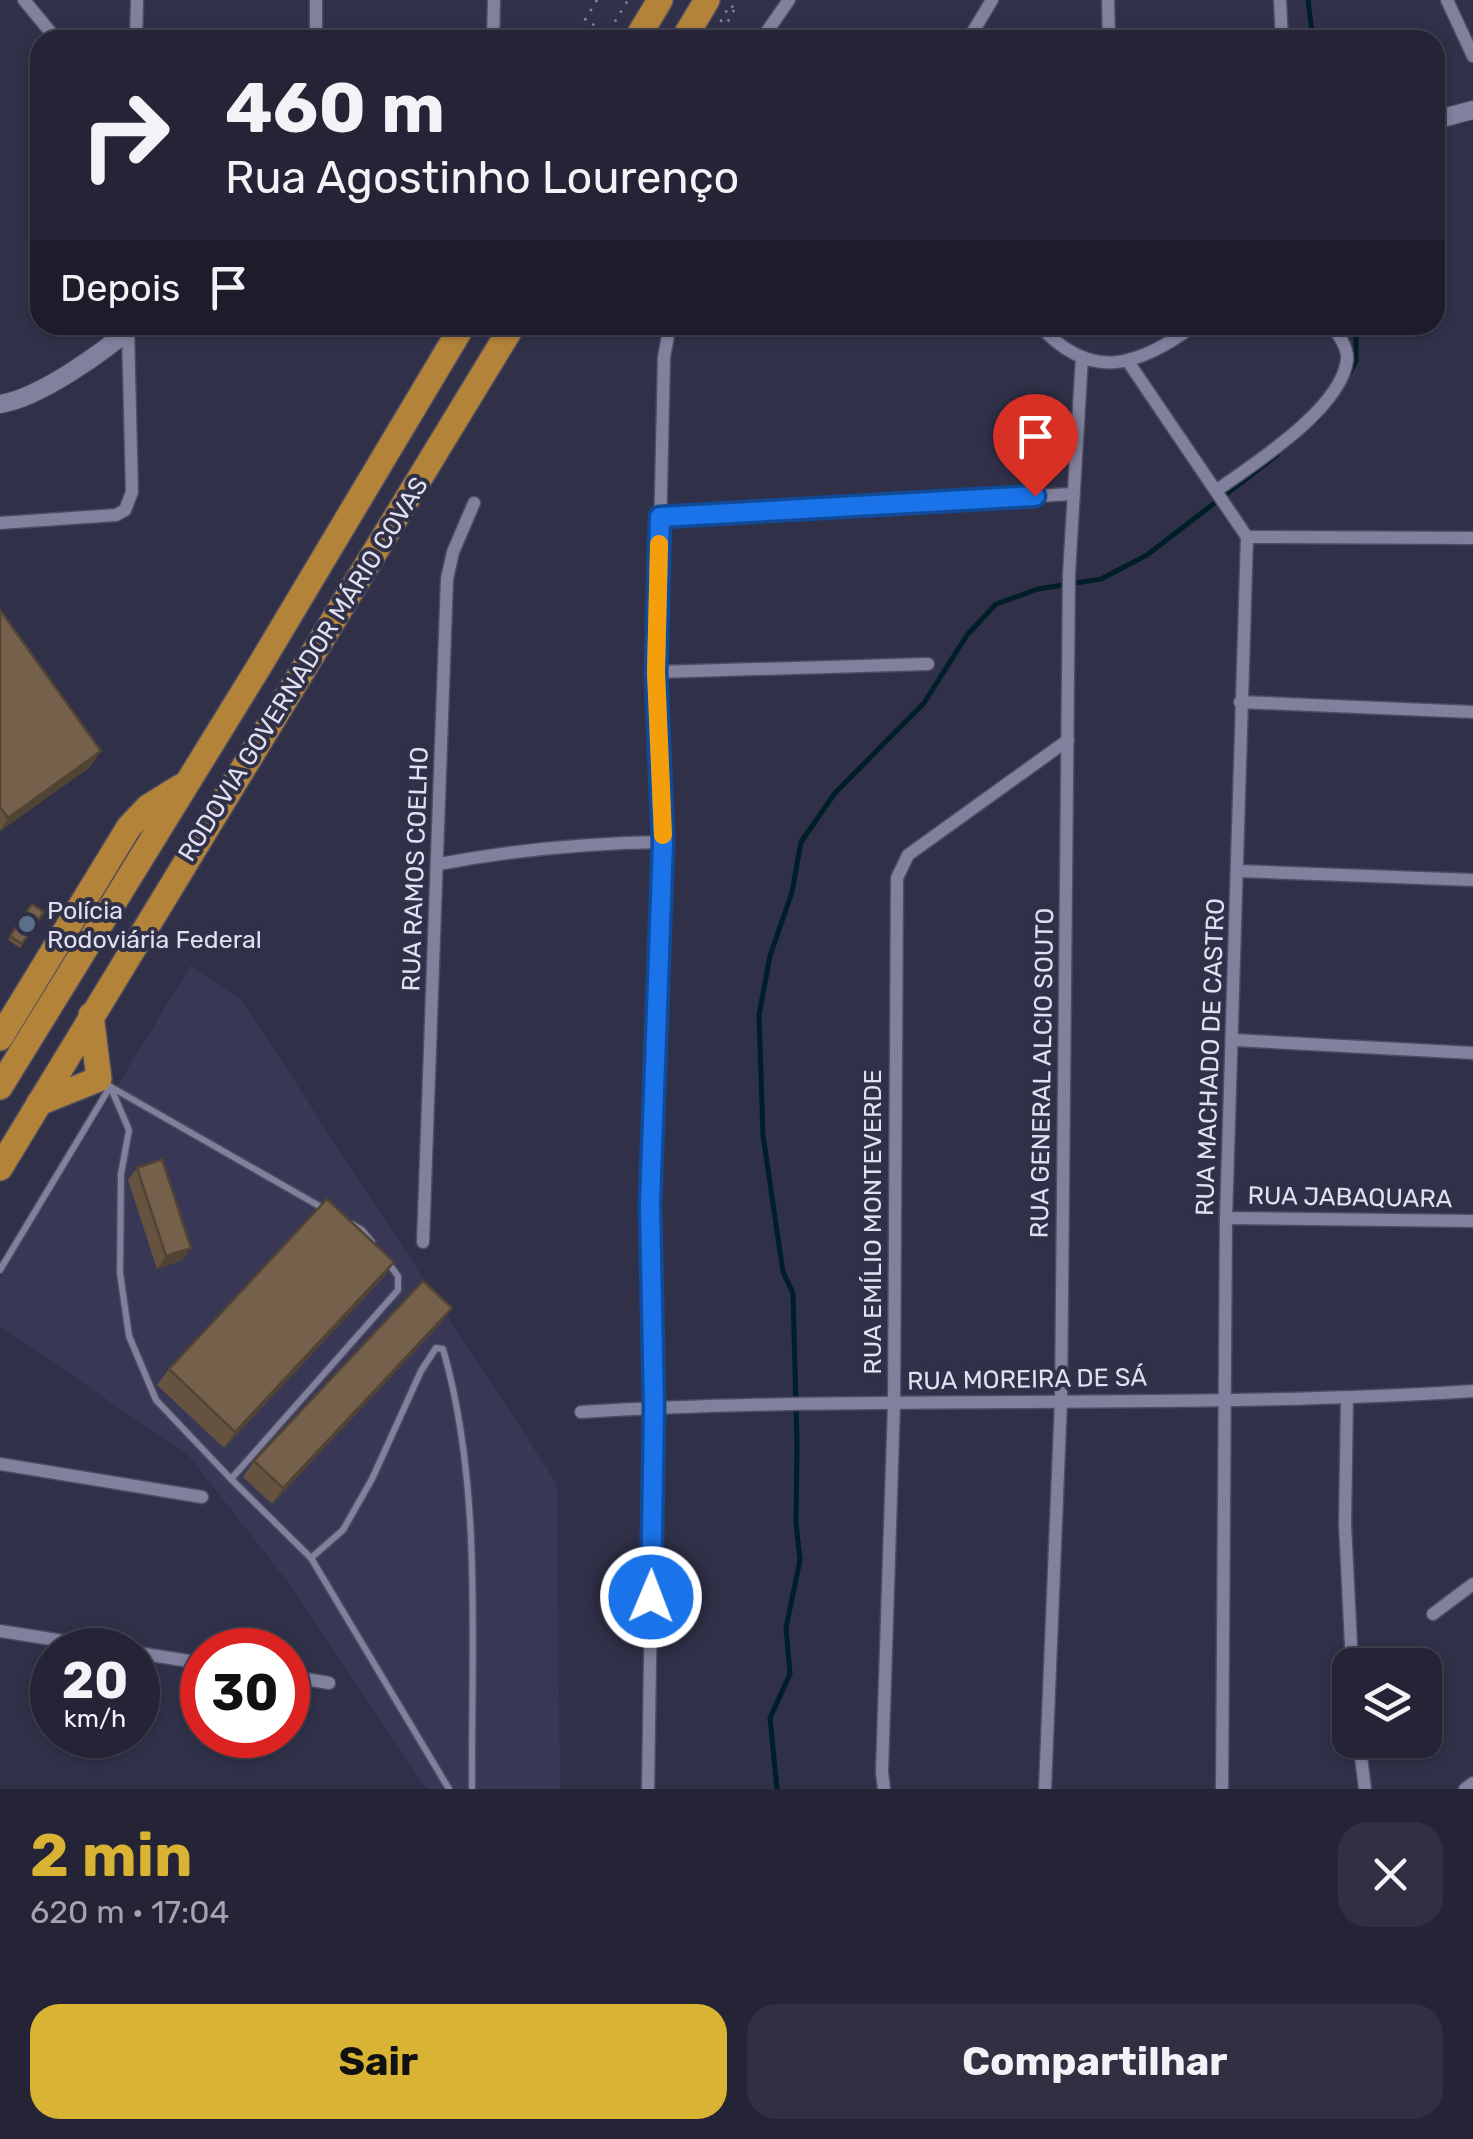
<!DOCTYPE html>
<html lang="pt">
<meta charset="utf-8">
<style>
:root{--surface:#242436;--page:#303042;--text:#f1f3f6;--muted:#a3a4ad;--line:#414151;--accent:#d9b334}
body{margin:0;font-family:Rubik,sans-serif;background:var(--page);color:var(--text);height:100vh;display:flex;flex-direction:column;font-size:38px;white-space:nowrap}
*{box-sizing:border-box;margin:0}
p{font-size:32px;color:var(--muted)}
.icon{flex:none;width:55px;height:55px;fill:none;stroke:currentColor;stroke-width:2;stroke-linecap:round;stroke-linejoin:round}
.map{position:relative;height:1789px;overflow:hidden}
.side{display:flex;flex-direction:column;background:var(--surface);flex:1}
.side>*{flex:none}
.guide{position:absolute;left:30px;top:30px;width:1415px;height:305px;border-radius:30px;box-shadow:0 2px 8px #0004,0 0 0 2px var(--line);background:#242436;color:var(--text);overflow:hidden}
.controls{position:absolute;left:1332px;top:1648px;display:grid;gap:20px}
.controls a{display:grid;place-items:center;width:110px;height:110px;border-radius:20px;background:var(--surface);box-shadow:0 2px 8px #0004,0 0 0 2px var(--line);font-size:50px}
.speed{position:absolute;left:30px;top:1628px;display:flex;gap:20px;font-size:50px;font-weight:700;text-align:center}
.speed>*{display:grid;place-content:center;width:130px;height:130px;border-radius:50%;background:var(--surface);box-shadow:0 2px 8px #0004,0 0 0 2px var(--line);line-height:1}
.speed small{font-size:25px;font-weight:400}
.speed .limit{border:15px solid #d22;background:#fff;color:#111}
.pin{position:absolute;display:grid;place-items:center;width:85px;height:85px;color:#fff;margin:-102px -42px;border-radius:50% 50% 50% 0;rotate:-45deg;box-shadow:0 0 10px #0007}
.pin .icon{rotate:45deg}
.me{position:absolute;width:110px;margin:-55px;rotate:1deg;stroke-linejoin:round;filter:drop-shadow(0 0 8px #0008)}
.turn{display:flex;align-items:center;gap:35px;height:210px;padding:0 30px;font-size:45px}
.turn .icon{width:130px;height:130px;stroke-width:2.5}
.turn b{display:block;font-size:70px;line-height:85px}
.then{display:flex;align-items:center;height:95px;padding:0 30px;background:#0003;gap:20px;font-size:38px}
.round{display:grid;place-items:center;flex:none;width:105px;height:105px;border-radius:30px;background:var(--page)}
.headline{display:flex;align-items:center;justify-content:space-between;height:170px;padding:0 30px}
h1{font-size:60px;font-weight:700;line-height:75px;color:var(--accent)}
.action{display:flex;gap:20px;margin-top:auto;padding:20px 30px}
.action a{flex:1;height:115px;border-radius:30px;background:var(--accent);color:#111;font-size:40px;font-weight:700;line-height:115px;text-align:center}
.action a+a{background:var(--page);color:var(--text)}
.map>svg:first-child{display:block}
.built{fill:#383856}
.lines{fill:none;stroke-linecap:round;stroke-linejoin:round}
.stream{stroke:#001e27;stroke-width:5}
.service-casing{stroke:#4c4b60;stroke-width:9}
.minor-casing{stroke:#4c4b60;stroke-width:15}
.tertiary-casing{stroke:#4c4b60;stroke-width:20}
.motorway-casing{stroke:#4c4b60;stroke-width:28}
.path{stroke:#848499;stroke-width:2.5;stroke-dasharray:2.5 8;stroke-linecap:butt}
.service{stroke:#81819d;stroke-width:6}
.minor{stroke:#81819d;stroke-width:12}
.tertiary{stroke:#81819d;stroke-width:18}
.motorway{stroke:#b28339;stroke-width:25}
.wall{fill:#655340}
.shaded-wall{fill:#524434}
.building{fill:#75614b;stroke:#524434;stroke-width:2.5}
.route-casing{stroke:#114b97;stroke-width:25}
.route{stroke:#1a73e8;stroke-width:18}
.slow{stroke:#f59e0b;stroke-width:18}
.service-dot{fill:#5c6f8a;stroke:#303048;stroke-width:4}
.labels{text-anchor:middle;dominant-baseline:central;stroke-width:8;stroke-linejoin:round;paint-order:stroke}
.street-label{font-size:25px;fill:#dfe0f0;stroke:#303048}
.poi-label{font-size:25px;fill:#dfe0f0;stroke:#303048;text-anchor:start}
</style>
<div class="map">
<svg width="1473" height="1789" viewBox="0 0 1473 1789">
<rect width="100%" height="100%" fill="#303048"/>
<!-- built -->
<polygon class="built" points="191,965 241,999 557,1484 560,1789 427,1789 290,1585 189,1456 0,1326 0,1278"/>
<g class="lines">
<!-- stream -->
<g class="stream">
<polyline points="1308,0 1313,40"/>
<polyline points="1347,377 1356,361 1356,325"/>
<polyline points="1316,421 1334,399"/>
<polyline points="777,1789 770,1718 790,1674 786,1628 800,1560 796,1523 797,1444 793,1293 783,1272 763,1135 759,1015 770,956 792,892 801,842 835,793 924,703 967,635 996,604 1038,589 1101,579 1147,555 1277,455"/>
</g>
<defs>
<g id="service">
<polyline points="104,1083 328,1211"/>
<polyline points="111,1088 129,1130 121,1174 120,1273 129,1336 156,1400 231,1479"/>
<polyline points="352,1224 362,1230 372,1242"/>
<polyline points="386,1260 398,1276 398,1290 231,1479 311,1558 449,1789"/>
<polyline points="0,1270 110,1087"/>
<path d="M311 1558 343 1530 372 1479 421 1371 436 1348 443 1349C483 1488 471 1645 472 1789"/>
</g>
<g id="minor">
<polyline points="24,0 57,40"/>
<polyline points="1108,0 1109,40"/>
<polyline points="1280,0 1282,40"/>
<polyline points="1447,0 1473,56"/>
<polyline points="136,40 137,0"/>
<polyline points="316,40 316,0"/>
<polyline points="493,40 494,0"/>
<polyline points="761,40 789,0"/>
<polyline points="968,40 992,0"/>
<path d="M1039 325C1092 384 1139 365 1195 325"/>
<polyline points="1129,363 1247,537 1226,1218 1222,1789"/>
<path d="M1217 490C1255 463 1341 409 1347 360 1348 347 1338 334 1331 325"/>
<polyline points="660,517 1072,494"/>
<polyline points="0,523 116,515 125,510 132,492 128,331"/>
<polyline points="1247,537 1473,538"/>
<polyline points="657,672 928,664"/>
<polyline points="1240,702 1473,712"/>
<path d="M439 864C514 850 587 843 663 842"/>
<polyline points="1239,871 1473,880"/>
<polyline points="1234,1040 1473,1053"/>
<polyline points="1226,1218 1473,1221"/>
<polyline points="423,1242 447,579 453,552 474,503"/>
<polyline points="1347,1399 1345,1524 1352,1665"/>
<path d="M581 1412C878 1394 1176 1410 1473 1391"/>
<polyline points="0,1464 202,1497"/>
<polyline points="1433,1614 1473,1584"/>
<polyline points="0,1631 120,1650"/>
<polyline points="138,1653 202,1663"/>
<polyline points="288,1676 329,1683"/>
<polyline points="1359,1740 1365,1789"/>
<polyline points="648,1789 654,1408 650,1204 663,842 657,672 664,357 670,325"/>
<polyline points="884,1789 882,1772 894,1404 897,878 908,855 1068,740"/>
<polyline points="1045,1789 1061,1400 1069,574 1082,357"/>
<polyline points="1465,1789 1473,1783"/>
</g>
<g id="tertiary">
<polyline points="1435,120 1473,110"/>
<path d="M0 404C40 398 103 352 135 325"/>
</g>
<g id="motorway">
<polyline points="636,40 660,0"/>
<polyline points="683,40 707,0"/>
<polyline points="0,1038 129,827 148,807 180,787"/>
<polyline points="0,1087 260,665 463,325"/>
<polyline points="39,1103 99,1079 91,1015"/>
<polyline points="0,1168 513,325"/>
</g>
</defs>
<!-- service casing -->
<use href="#service" class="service-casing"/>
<!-- minor casing -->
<use href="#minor" class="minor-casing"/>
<!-- tertiary casing -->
<use href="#tertiary" class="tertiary-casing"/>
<!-- motorway casing -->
<use href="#motorway" class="motorway-casing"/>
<!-- path -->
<g class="path">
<polyline points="597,0 585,20 608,33 628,0"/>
<polyline points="710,40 730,5 735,9"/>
<polyline points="718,40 734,10"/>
</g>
<!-- service -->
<use href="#service" class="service"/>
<!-- minor -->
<use href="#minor" class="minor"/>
<!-- tertiary -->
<use href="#tertiary" class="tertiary"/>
<!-- motorway -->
<use href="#motorway" class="motorway"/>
</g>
<!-- wall -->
<g class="wall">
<polygon points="0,610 90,767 0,831"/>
<polygon points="32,904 44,912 20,948 8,940"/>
<polygon points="137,1168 182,1260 157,1269 128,1180"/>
<polygon points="394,1262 383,1278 224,1448 157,1385 169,1369"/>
<polygon points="452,1308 440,1324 272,1504 243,1477 254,1461"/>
</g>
<!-- shaded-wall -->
<g class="shaded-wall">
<polygon points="101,751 90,767 0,831 8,818"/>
<polygon points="191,1248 182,1260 157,1269 166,1256"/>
<polygon points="394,1262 383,1278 224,1448 235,1432"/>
<polygon points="452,1308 440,1324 272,1504 283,1488"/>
</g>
<!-- building -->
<g class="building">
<polygon points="0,610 101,751 8,818 0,807"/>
<polygon points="32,904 44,912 22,944 10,936"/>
<polygon points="162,1159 191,1248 166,1256 137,1168"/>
<polygon points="327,1199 394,1262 235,1432 169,1369"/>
<polygon points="423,1281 452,1308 283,1488 254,1461"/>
</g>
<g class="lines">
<defs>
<polyline id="route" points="651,1597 654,1408 650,1204 663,842 656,672 660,517 1035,496"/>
</defs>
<!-- route casing -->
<use href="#route" class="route-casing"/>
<!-- route -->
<use href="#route" class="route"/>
<!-- slow -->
<polyline class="slow" points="659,544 656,672 663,835"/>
</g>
<!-- markers -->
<circle class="service-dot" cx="27" cy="924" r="10"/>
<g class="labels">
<!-- street labels -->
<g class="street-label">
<text transform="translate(303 669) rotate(-58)">RODOVIA GOVERNADOR MÁRIO COVAS</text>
<text transform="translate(415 869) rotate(-88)">RUA RAMOS COELHO</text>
<text transform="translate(1210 1057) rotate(-88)">RUA MACHADO DE CASTRO</text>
<text transform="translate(1042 1073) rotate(-89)">RUA GENERAL ALCIO SOUTO</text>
<text transform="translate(1350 1197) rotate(1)">RUA JABAQUARA</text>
<text transform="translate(872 1222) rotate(-90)">RUA EMÍLIO MONTEVERDE</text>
<text transform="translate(1027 1379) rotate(-1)">RUA MOREIRA DE SÁ</text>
</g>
<!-- poi labels -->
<g class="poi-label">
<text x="47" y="910">Polícia<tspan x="47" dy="29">Rodoviária Federal</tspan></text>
</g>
</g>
</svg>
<div class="controls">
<a><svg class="icon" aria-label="layers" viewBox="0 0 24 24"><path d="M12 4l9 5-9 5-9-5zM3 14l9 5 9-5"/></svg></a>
</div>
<div class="speed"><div>20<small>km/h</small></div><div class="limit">30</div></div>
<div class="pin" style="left:1035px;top:496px;background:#d93025"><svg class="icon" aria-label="arrive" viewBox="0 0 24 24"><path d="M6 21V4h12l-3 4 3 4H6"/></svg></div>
<svg class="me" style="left:651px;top:1597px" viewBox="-20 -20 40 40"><circle r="17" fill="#1a73e8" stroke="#fff" stroke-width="3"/><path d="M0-11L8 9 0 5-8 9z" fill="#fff"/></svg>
<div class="guide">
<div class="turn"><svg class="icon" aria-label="right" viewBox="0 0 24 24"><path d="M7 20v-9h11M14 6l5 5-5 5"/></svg><div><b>460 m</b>Rua Agostinho Lourenço</div></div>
<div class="then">Depois<svg class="icon" aria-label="arrive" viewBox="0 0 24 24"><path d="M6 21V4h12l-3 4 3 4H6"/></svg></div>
</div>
</div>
<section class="side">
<div class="headline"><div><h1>2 min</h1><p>620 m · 17:04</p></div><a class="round"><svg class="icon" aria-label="close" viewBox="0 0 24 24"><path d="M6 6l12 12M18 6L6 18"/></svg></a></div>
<div class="action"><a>Sair</a><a>Compartilhar</a></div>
</section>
